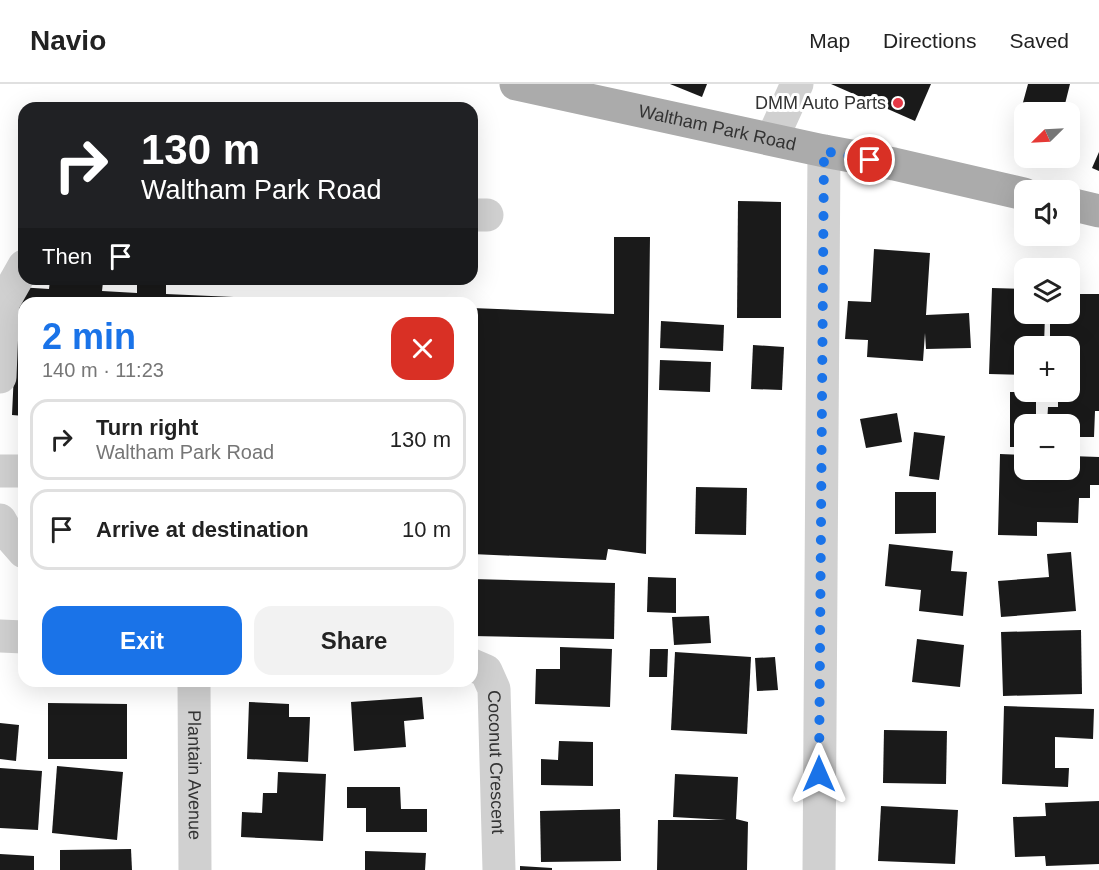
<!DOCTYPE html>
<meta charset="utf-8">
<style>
:root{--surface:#fff;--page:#f2f2f2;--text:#222;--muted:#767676;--line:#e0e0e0;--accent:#1a73e8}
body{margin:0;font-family:Arial,sans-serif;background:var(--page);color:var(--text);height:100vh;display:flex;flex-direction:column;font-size:22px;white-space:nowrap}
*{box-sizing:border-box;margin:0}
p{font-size:20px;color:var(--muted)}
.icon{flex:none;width:33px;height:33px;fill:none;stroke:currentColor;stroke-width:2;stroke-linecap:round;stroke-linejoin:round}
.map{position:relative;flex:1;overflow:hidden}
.sheet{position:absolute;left:18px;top:213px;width:460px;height:390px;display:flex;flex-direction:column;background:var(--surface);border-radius:18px;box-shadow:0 6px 24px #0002}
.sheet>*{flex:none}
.top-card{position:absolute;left:18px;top:18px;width:460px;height:183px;border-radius:18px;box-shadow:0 6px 24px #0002;background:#202124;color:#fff;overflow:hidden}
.needle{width:39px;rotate:246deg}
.tools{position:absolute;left:1014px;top:18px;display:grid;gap:12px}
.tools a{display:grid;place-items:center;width:66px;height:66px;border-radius:12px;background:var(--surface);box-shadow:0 6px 24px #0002;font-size:30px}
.pin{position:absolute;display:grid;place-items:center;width:51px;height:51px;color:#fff;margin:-26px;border:3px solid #fff;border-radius:50%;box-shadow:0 2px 6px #0007}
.me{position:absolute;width:66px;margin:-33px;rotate:0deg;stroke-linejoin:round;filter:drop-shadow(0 0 4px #0008)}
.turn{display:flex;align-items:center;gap:21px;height:126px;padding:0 24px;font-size:27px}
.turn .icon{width:78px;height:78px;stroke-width:2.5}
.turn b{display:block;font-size:42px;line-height:51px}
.then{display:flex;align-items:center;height:57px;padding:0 24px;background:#0003;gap:12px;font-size:22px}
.round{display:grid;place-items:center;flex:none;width:63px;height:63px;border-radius:18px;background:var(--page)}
.summary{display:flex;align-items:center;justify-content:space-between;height:102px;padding:0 24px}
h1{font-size:36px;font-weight:700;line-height:45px;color:var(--accent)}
.cta{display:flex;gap:12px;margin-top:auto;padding:12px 24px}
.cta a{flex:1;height:69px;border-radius:18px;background:var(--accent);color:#fff;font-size:24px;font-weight:700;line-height:69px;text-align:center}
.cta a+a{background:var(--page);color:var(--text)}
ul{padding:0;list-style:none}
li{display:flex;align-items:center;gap:18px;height:81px;margin:0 12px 9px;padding:0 12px;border:3px solid var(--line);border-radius:18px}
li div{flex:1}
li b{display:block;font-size:22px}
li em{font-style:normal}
header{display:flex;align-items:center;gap:36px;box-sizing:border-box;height:84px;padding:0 30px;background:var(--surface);border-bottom:2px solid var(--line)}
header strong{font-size:28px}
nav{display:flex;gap:33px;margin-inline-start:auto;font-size:21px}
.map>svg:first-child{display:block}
.building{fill:#1a1a1a}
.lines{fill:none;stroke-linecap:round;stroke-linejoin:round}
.minor{stroke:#d0d0d0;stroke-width:33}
.major{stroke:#ababab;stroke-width:33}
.route{stroke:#1a73e8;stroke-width:10;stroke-dasharray:0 18}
.poi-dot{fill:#e63946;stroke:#fff;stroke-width:2}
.labels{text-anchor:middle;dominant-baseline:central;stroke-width:6;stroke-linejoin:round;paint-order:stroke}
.poi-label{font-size:18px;fill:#333;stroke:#fff;text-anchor:end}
.street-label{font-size:18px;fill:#333;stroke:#fff}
</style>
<header>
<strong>Navio</strong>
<nav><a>Map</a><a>Directions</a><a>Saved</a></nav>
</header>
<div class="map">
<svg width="1099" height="786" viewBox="0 0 1099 786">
<rect width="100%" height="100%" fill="#fff"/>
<!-- building -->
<g class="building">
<polygon points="670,0 707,0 702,13"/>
<polygon points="831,0 931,0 915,37"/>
<polygon points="1028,0 1070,0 1063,28 1024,28 1024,35 1019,33"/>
<polygon points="1099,68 1099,87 1092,84"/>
<polygon points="738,117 781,118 781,234 737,234"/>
<polygon points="614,153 650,153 646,470 608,465 606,476 472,470 472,224 614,230"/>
<polygon points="874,165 930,169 926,231 969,229 971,264 926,265 925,249 923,277 867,273 868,256 845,255 848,217 871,218"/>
<polygon points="137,195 166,195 166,210 327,217 327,219 24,219 24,332 12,331 18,203 49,205 50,196 103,198 102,207 137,209"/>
<polygon points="992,204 1024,205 1024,230 1045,230 1044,262 1024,262 1024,291 989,290"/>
<polygon points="1070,210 1099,210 1099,327 1095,327 1094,353 1070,353 1070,340 1047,340 1048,323 1058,323 1058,308 1070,308 1070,262 1050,262 1050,230 1070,230"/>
<polygon points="661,237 724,241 723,267 660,264"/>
<polygon points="753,261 784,263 782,306 751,305"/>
<polygon points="660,276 711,278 710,308 659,306"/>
<polygon points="1010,308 1036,308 1036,340 1024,340 1024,363 1010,363"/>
<polygon points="897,329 902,358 866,364 860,335"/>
<polygon points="914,348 945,352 939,396 909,392"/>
<polygon points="1000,370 1024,371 1024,386 1070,386 1070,372 1099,373 1099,401 1090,401 1090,414 1079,414 1078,439 1037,438 1037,452 998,451"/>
<polygon points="696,403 747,404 746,451 695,450"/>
<polygon points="895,408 936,408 936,449 895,450"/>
<polygon points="889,460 953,467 951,487 967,488 963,532 919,527 921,506 885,502"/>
<polygon points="1071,468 1076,527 1001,533 998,497 1049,493 1047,470"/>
<polygon points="648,493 676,494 676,529 647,528"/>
<polygon points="472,495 615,499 614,555 472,552"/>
<polygon points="709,532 711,559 674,561 672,533"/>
<polygon points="1081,546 1082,610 1003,612 1001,548"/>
<polygon points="917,555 964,561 960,603 912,598"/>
<polygon points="560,563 612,565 610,623 535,620 536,585 560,585"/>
<polygon points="650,565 668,565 667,593 649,593"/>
<polygon points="675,568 751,573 747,650 671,646"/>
<polygon points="775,573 778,606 757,607 755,574"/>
<polygon points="422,613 424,635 404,637 406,663 354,667 351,618"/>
<polygon points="249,618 289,620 289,633 310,633 308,678 247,675"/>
<polygon points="48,619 127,620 127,675 48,675"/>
<polygon points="1004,622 1094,625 1093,655 1055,653 1055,684 1069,684 1068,703 1002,700"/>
<polygon points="0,639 19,641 16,677 0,675"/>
<polygon points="884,646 947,647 946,700 883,699"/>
<polygon points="559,657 593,658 593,702 541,701 541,675 558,676"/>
<polygon points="57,682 123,688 117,756 52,749"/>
<polygon points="0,684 42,687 38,746 0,744"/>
<polygon points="278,688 326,690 323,757 241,753 242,728 262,729 263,709 277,709"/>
<polygon points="675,690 738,693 736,735 748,738 747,786 657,786 658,736 726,736 673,733"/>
<polygon points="347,703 400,703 401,725 427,725 427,748 366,748 366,724 347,724"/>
<polygon points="1099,717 1099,780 1046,782 1045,772 1015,773 1013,733 1046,732 1045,719"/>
<polygon points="881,722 958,726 955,780 878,777"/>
<polygon points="620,725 621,777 541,778 540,727"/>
<polygon points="131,765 132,786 60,786 60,766"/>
<polygon points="365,767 426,769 425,786 365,786"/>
<polygon points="0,770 34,772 34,786 0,786"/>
<polygon points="520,782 552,784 552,786 520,786"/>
</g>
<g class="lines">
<!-- minor -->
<g class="minor">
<polyline points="772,55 797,0"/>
<polyline points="472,131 487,131"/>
<polyline points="0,293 3,219 24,182"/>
<polyline points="0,387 24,387"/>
<polyline points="0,436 8,450 24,468"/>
<polyline points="0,552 24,553"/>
<path id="s1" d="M472 581 486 587 494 605 499 786"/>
<path id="s2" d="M194 597 195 786"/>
<polyline points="819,786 824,67"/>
</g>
<!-- major -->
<g class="major">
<path id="s3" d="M516 0 824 67 894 80 1024 110"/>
<polyline points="1070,120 1099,127"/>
</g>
</g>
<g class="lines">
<!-- route -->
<polyline class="route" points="819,690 824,67 870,76"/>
</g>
<!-- markers -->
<circle class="poi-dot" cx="898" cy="19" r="6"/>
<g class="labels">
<!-- poi labels -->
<g class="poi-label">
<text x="886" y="19">DMM Auto Parts</text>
</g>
<!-- street labels -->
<g class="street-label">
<text stroke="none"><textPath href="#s3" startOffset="206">Waltham Park Road</textPath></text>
<text stroke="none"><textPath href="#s1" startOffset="108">Coconut Crescent</textPath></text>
<text stroke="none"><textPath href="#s2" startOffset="94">Plantain Avenue</textPath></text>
</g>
</g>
</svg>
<div class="tools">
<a><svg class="needle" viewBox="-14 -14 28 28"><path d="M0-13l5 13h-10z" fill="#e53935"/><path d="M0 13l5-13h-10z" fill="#767676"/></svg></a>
<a><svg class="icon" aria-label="sound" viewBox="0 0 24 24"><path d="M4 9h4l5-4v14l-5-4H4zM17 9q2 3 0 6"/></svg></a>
<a><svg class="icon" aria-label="layers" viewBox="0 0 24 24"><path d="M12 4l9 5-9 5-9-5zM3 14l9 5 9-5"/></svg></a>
<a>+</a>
<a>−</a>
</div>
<div class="pin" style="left:870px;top:76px;background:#d93025"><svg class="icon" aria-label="arrive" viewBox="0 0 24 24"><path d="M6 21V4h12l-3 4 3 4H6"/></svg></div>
<svg class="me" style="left:819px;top:690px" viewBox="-20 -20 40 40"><path d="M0-17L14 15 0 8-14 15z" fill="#1a73e8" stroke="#fff" stroke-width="4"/></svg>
<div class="top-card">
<div class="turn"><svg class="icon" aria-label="right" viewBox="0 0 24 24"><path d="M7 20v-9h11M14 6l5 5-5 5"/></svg><div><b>130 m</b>Waltham Park Road</div></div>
<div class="then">Then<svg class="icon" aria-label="arrive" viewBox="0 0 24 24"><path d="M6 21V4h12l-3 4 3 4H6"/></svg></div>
</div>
<section class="sheet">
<div class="summary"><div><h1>2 min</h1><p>140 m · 11:23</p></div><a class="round" style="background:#d93025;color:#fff"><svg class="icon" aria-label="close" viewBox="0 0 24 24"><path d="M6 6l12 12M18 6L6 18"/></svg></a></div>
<ul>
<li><svg class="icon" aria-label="right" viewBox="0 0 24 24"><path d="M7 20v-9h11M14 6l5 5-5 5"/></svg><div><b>Turn right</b><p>Waltham Park Road</p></div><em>130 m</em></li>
<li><svg class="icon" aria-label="arrive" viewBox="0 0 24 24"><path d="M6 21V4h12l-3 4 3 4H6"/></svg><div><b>Arrive at destination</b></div><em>10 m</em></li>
</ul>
<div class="cta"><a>Exit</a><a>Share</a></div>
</section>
</div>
